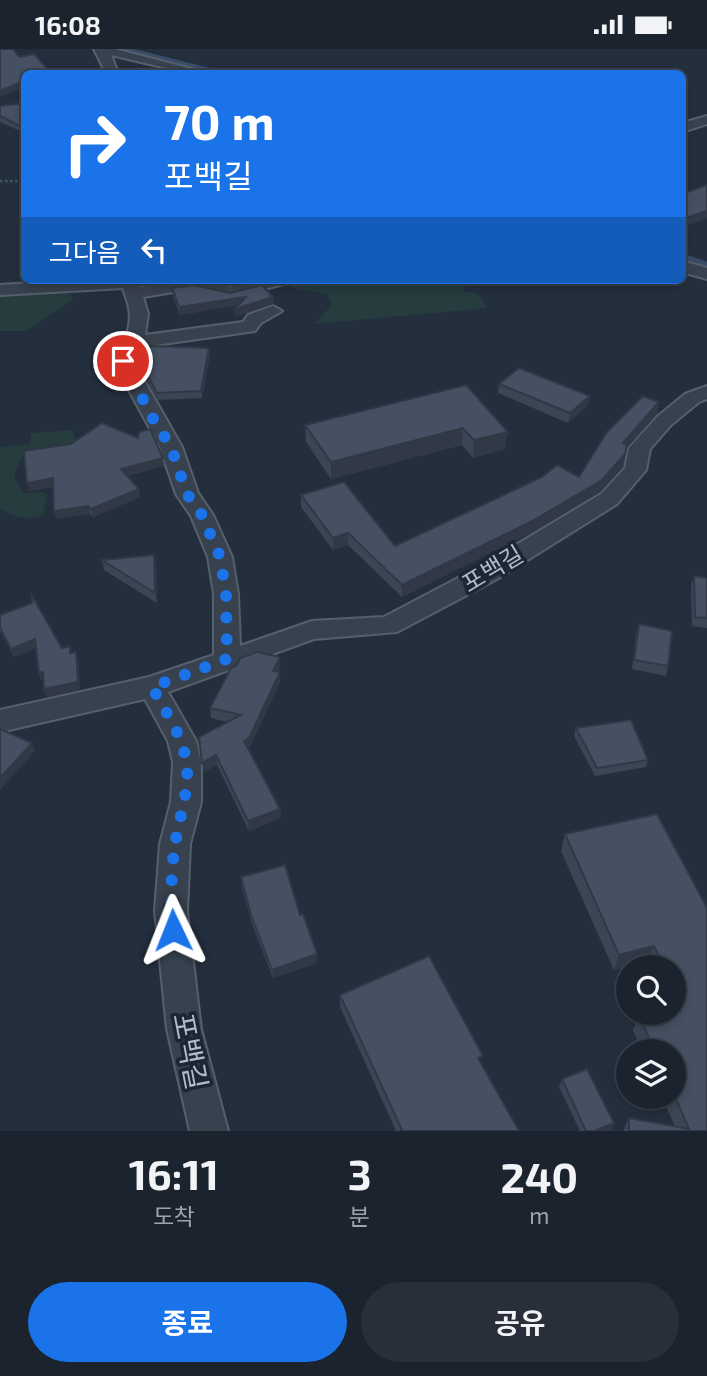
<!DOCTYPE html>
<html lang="ko">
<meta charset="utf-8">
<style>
:root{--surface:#1b232e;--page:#282f3a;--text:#f1f3f6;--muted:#a0a4aa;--line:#39404a;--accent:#1a73e8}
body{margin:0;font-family:"Exo 2","Noto Sans KR",sans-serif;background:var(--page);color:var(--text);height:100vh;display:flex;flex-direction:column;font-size:26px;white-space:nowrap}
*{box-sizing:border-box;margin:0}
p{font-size:23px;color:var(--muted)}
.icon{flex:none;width:38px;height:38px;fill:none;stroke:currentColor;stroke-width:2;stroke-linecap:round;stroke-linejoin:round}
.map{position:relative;height:1082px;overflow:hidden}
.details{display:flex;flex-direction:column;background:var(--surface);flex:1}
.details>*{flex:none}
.banner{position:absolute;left:21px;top:21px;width:665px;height:214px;border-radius:10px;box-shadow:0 4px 10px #0003,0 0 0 2px var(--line);background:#1a73e8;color:#fff;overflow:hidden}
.controls{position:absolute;left:616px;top:906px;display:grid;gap:14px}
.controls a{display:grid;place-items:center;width:70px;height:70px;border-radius:50%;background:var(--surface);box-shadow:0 4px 10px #0003,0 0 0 2px var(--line);font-size:35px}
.pin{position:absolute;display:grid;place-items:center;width:60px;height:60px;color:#fff;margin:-30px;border:4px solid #fff;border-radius:50%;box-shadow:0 2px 7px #0007}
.me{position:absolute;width:77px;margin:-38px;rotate:358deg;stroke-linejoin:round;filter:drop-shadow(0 0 5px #0008)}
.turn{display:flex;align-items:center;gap:24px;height:147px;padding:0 28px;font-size:32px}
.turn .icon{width:91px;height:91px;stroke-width:2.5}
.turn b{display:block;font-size:49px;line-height:60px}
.then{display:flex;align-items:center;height:66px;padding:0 28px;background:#0003;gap:14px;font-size:26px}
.eta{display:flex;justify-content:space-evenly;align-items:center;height:119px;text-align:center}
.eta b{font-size:42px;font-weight:700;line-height:49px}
.button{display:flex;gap:14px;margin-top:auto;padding:14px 28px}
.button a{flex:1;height:80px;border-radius:42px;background:var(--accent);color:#fff;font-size:28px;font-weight:700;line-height:80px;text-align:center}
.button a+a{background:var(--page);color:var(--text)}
.status{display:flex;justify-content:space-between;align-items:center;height:49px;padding:0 35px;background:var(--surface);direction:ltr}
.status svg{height:19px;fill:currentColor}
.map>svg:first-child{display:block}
.green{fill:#263c3f}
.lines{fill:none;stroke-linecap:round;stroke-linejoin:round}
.stream-far1{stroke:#394c67;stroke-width:4.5}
.stream{stroke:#394c67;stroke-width:5}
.minor-casing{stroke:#565f6c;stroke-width:4}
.path{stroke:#44595c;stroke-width:2.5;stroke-dasharray:2.5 2.5;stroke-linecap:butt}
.minor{fill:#38414e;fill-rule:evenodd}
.wall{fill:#3b4654}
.shaded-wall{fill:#303945}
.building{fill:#455162;stroke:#303945;stroke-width:2}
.route{stroke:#1a73e8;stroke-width:12;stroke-dasharray:0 21.6}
.labels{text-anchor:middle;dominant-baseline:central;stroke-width:7;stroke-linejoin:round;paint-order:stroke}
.street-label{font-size:24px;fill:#b4bcc9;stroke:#1d2633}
.near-street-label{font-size:28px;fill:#b4bcc9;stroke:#1d2633}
</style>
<div class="status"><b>16:08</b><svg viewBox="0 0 49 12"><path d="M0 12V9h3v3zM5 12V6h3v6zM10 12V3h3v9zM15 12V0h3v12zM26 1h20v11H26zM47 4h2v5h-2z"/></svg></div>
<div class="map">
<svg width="707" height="1082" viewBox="0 0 707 1082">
<rect width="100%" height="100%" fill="#242f3e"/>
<!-- green -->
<g class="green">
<polygon points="292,231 472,231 462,242 478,245 488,259 314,275 332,256 327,244 300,241 285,235"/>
<polygon points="69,244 74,250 26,282 0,282 0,246"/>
<path d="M73 381 76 395 72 399 23 404 14 427 23 444 41 443 47 446 43 466C29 472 14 468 0 460V398L30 395 31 384Z"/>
</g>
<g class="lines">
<!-- stream-far1 -->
<polyline class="stream-far1" points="125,0 220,24"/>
<!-- stream -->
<polyline class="stream" points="682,207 707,215"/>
<defs>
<g id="minor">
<polygon points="94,0 115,0 207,24 188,24 111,6 118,24 106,24"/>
<polygon points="707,67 707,75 682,83 682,74"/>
<polygon points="682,212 707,219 707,230 682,223"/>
<path d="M78 231H141L140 238 202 231 231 238 258 231H287L284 235 230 249 192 240 143 248 148 265 145 286 243 273 248 266 273 257 282 262 261 274 255 282 141 298 133 312 182 398 198 444 213 466 232 508 238 545 240 597 312 572 384 568 479 518 601 445 625 419 629 399 657 368 685 345 707 337V350L699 353 671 376 650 400 646 421 617 455 497 530 397 583 314 590 168 643 196 692 201 713V753L190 795 187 862 201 980 228 1082H190L167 980 155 862 160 795 171 753 173 713 168 692 145 650 0 683V661L149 628 214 606V545L208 508 191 467 176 445 160 398 113 312C124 296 134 275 128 255 127 249 124 245 123 239L0 246V236Z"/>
</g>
</defs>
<!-- minor casing -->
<use href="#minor" class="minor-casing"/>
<!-- path -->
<polyline class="path" points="0,132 24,132"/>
<!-- minor -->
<use href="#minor" class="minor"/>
</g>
<!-- wall -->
<g class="wall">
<polygon points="24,54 20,82 0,73 0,57"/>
<polygon points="224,231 248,231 231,235 225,234"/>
<polygon points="172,239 274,255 236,267 235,260 238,256 180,266 173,247"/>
<polygon points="210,306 202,349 158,351 148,333 147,325"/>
<polygon points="499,335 590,347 588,356 568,374 498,344"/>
<polygon points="466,336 505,400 473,409 462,396 331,430 306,393 305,376"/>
<polygon points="659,353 657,365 626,399 623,417 599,443 532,483 402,548 348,496 333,501 301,458 301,446 395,497 579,428"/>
<polygon points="164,417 127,427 139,440 140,448 93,468 90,465 56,470 53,438 29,442"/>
<polygon points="102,511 156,515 157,554 104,521"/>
<polygon points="694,527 707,529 707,579 692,577 691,537"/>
<polygon points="0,566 71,603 78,610 80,641 46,648 44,640 43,631 41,631 39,624 36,599 14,608 0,582"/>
<polygon points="639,575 668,617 666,627 632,620 636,585"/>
<polygon points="280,608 280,618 278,623 280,623 280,633 250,698 248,699 280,760 281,769 249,782 217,716 204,723 228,673 211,669 210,659"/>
<polygon points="576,679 648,711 646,718 595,727 574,687"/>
<polygon points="657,765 707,1082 623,1082 629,1069 675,1078 662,1048 674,1048 674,1003 642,1003 633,981 639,966 674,964 674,919 651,919 648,913 614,921 561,802 565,785"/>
<polygon points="241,828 317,914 273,929 252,875 242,838"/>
<polygon points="340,946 481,1015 519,1082 396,1082 340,958"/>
<polygon points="562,1030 614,1074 611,1082 580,1082 559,1038"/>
</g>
<!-- shaded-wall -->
<g class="shaded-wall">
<polygon points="24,32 24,38 0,48 0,42"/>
<polygon points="24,74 24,80 20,82 18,76"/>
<polygon points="707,162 707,169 682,179 683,171"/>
<polygon points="231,231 248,231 231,235"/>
<polygon points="246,248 246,255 180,266 179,258"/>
<polygon points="273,248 274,255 236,267 235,260"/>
<polygon points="209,299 210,306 202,349 201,342"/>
<polygon points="590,347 588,356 568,374 570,364"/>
<polygon points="659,353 657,365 621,406 623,394"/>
<polygon points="463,379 462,396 331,430 331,413"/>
<polygon points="508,383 505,400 473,409 474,391"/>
<polygon points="625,405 623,417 599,443 532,483 402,548 402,536"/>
<polygon points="163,409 164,417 122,428 121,420"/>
<polygon points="53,429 55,438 29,442 27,434"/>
<polygon points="139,440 140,448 93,468 91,460"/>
<polygon points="88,457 90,465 56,470 54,462"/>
<polygon points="348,484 348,496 333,501 333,489"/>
<polygon points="154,506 156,515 157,554 155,544"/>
<polygon points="35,590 38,598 14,608 11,600"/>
<polygon points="76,603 78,610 80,641 46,648 44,640"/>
<polygon points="280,608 280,618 274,632 273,622"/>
<polygon points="43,623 45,631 41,631 39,624"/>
<polygon points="280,623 280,633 250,698 245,701 244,692"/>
<polygon points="32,694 35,702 0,741 0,729"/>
<polygon points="216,706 217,716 204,723 202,714"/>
<polygon points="280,760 281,769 249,782 248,772"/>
<polygon points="654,897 648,913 614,921 619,906"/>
<polygon points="317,905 317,914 273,929 272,921"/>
<polygon points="614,1074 610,1082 594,1082"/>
</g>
<!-- building -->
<g class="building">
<polygon points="0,0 13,0 19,8 34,5 50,23 45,24 24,24 24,32 0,42"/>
<polygon points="24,54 24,74 18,76 0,67 0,57"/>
<polygon points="707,136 707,162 682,170 682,145"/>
<polygon points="194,236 230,244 262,236 273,248 235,260 246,248 179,258 172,239"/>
<polygon points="150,297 209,299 201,342 157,344 147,325"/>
<polygon points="519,319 590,347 570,364 499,335"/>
<polygon points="466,336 508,383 474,391 463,379 331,413 305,376"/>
<polygon points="643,347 659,353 623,394 627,396 625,405 602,431 534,471 402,536 348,484 333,489 301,446 344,433 395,497 542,428 557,416 579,428 607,383"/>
<polygon points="102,374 138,389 139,383 150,380 163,409 121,420 139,440 91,460 88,457 54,462 53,429 27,434 24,402 71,395"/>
<polygon points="154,506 155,544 102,511"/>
<polygon points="694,527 707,529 707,569 695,568"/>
<polygon points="31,545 62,599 70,597 70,604 76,603 78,633 44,640 43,623 39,624 35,590 11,600 0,579 0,566 32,554"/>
<polygon points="639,575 672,582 668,617 634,611"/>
<polygon points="257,603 280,608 273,622 280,623 249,689 244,692 280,760 248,772 216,706 202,714 199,688 241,666 210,659 231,619 237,616 240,609"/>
<polygon points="631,671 648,711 597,719 576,679"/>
<polygon points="0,680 32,694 0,729"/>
<polygon points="657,765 707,859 707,1082 629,1082 629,1069 689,1080 674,1045 674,1003 655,1003 639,966 646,964 674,964 674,957 682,955 674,938 674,919 665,919 654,897 619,906 565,785"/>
<polygon points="285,816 300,866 303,865 317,905 272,921 251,866 241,828"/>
<polygon points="429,907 483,1007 478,1009 519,1082 400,1082 402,1081 340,946"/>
<polygon points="587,1020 614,1074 594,1082 586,1082 562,1030"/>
</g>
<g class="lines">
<!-- route -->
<path class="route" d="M123 312 152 368 171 398 187 445 202 466 220 508 226 545 227 610 152 638C164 661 182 685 186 711 191 738 179 769 175 795 171 823 170 854 173 881"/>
</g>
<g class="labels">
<!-- street labels -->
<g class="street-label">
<text transform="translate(492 519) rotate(-31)">포백길</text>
</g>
<!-- near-street labels -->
<g class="near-street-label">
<text transform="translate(191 1002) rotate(79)">포백길</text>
</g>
</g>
</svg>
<div class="controls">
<a><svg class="icon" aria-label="search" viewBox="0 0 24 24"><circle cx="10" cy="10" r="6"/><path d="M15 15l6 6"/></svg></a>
<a><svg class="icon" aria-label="layers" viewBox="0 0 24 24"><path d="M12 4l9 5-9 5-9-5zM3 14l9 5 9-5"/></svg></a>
</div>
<div class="pin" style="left:123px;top:312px;background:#d93025"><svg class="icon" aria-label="arrive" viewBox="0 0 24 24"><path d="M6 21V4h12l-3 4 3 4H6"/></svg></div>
<svg class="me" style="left:173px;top:881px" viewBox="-20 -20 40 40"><path d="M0-17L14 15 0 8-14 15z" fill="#1a73e8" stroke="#fff" stroke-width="4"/></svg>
<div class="banner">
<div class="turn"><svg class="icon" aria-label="right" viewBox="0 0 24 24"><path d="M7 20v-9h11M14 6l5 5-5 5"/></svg><div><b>70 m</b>포백길</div></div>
<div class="then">그다음<svg class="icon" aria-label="left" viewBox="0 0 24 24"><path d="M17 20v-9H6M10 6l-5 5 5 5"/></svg></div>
</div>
</div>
<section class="details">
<div class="eta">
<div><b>16:11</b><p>도착</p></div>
<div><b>3</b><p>분</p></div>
<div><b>240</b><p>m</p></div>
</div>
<div class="button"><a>종료</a><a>공유</a></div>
</section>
